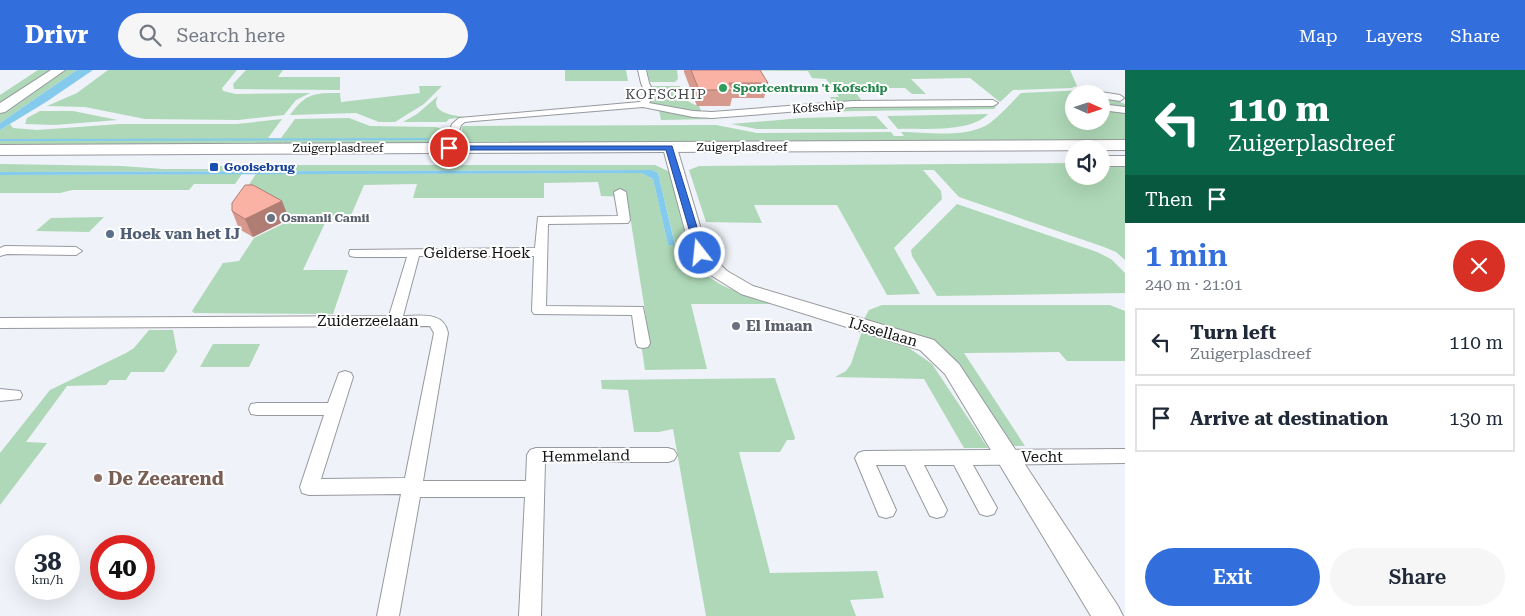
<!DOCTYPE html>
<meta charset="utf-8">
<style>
:root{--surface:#fff;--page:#f6f6f7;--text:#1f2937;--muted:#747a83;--line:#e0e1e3;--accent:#336edd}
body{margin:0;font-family:"Roboto Serif",serif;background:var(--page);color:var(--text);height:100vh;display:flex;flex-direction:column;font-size:19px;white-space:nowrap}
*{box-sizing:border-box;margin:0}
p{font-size:16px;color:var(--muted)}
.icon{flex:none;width:28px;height:28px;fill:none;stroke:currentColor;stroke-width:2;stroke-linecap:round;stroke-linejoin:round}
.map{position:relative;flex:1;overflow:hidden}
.side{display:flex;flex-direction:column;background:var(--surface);width:400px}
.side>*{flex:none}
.guide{background:#0b6e4f;color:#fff;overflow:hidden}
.needle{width:32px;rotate:93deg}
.controls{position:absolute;left:1065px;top:15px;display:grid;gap:10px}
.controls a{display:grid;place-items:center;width:45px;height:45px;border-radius:50%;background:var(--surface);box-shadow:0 5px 20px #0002;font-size:25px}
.speed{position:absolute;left:15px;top:465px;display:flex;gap:10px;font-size:25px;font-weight:700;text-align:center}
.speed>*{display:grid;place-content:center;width:65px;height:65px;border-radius:50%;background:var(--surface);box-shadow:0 5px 20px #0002;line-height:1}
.speed small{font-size:12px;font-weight:400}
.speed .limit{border:8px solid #d22;background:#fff;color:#111}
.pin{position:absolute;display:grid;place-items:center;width:42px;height:42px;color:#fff;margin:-21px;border:2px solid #fff;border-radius:50%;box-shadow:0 1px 5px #0007}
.me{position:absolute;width:55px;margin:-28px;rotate:344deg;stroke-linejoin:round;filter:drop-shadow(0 0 4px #0008)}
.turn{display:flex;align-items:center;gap:18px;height:105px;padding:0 20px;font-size:22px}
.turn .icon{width:65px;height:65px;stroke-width:2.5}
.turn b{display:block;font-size:35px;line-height:42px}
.then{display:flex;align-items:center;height:48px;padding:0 20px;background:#0003;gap:10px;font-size:19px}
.round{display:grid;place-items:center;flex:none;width:52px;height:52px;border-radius:26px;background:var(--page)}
.overview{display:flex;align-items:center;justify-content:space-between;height:85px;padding:0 20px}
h1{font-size:30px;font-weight:600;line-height:38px;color:var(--accent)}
.action{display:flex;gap:10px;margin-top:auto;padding:10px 20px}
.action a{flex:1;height:58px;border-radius:30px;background:var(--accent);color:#fff;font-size:20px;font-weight:600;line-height:58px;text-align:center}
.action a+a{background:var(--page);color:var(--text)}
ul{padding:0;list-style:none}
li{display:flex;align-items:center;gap:15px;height:68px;margin:0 10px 8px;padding:0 10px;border:2px solid var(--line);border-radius:0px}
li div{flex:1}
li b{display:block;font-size:19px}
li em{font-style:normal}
header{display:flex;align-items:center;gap:30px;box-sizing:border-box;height:70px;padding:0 25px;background:var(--accent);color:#fff}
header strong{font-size:24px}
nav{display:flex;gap:28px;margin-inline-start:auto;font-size:18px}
.search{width:350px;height:45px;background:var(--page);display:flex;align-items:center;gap:12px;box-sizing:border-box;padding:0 18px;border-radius:28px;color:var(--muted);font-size:19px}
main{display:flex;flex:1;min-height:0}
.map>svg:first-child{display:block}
.green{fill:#aed8b7}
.water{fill:#83caed}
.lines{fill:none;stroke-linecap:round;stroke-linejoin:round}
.minor-casing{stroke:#96999e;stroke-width:2}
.tertiary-casing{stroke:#96999e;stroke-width:2}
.secondary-casing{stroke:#96999e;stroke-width:2}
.minor{fill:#fff;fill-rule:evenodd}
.tertiary{fill:#fff;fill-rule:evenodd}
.secondary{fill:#fff;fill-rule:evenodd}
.wall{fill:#d7998d}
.shaded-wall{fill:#af7d73}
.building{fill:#fab2a4;stroke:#af7d73}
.route{fill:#336edd;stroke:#214890}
.leisure-dot{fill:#2e9e5b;stroke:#fff;stroke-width:2}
.transit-dot{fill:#1a4fb4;stroke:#fff;stroke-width:2}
.worship-dot{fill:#6b7280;stroke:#fff;stroke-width:2}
.service-dot{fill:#5c6f8a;stroke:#fff;stroke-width:2}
.education-dot{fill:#8d6e63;stroke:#fff;stroke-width:2}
.labels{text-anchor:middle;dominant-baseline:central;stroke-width:4;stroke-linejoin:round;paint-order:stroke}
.far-leisure-label{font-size:12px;font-weight:bold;fill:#27864d;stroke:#fff;text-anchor:start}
.far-street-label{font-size:12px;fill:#111214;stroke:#fff}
.far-transit-label{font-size:12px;font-weight:bold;fill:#164399;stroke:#fff;text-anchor:start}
.far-worship-label{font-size:12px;font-weight:bold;fill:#5b616d;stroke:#fff;text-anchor:start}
.far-neighbourhood-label{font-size:14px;letter-spacing:1px;fill:#44474c;stroke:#fff}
.service-label{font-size:15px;font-weight:bold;fill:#4e5e75;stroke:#fff;text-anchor:start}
.street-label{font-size:15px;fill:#111214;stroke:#fff}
.worship-label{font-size:15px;font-weight:bold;fill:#5b616d;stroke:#fff;text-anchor:start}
.near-education-label{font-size:18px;font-weight:bold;fill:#785e54;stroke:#fff;text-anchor:start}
</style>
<header>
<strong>Drivr</strong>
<div class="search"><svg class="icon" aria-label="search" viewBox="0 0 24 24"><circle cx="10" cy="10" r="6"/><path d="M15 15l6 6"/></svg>Search here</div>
<nav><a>Map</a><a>Layers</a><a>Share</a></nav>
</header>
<main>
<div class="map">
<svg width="1125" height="546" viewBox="0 0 1125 546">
<rect width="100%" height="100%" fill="#eff2f8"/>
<!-- green -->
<g class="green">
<polygon points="38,0 53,0 0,33 0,25"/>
<polygon points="64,0 77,0 0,53 0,43"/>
<polygon points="108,0 237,0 222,18 223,21 236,24 310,23 296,30 284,45 238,50 145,49 85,37 47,36 77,23"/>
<polygon points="246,0 283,0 278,7 340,7 340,20 234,19 233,14"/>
<polygon points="565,0 626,0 628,11 565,11"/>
<polygon points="647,0 1070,0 1077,16 1071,18 1013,20 1000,32 970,8 911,9 926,24 912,24 905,18 852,18 862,31 834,33 830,27 839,27 826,9 812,8 808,1 677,0 678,9 675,12 650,12"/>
<path d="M419 16H442L424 34 395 52H379L356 43 290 45C306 23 314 23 340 23L341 32 420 23Z"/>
<path d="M650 16H680C684 28 687 33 699 36L702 43 648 34 653 29Z"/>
<path d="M1085 20 1097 24H1074V51H1101V25L1125 34V71L467 74 462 71V56L716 55 757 63 891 62 894 66H904L901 62C928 62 967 69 990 53 1002 44 1011 33 1021 23Z"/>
<path d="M438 26C429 43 453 45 464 47L449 49 446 52H403L417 44Z"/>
<polygon points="998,34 994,39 794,42 850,37"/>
<polygon points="659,40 691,47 715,49 661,50"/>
<polygon points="40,41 73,41 118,50 54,55 25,54 27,48"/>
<path d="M988 44C970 63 923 58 898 59L887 46Z"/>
<polygon points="876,46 888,59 757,59 731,54 802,48"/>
<path d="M349 48 370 56 436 57 447 61 443 73C402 75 362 72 321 75L0 76V60L10 54 13 58 37 60 120 54H237L282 49 268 68H281L295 49Z"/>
<polygon points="1074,93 1074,106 1101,106 1101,93 1125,93 1125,190 1116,182 1104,177 959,127 934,100 923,100 941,121 942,129 894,178 920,224 887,225 837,135 754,135 762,153 706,152 689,100 699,96"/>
<path d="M0 94 122 96 163 99H213L215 96 247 95H655L668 101 671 106C676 127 686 178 697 194 714 219 751 226 778 234H691L707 299 645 300 641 273H650L627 127 601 126 598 112 544 113V128H413L417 114 364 115 349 150 326 151 303 200H348L333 244 194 243 192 241 223 193 239 191 254 168 291 150 244 122 256 104 641 103 653 109 668 175 675 174 658 103 652 100 0 102Z"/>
<polygon points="242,104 235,114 194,114 189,120 72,120 60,123 0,123 0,105"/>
<polygon points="957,134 1097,182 1111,189 1125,203 1125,223 937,226 912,186 911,180"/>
<polygon points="104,147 89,162 36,161 51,148"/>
<polygon points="882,235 1110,235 1125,241 1125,291 1067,291 1059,282 964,283 1025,376 1013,376 956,291 921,267 864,249 869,240"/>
<polygon points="149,260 173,260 177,282 164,302 131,302 126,310 110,310 106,315 67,316 26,372 47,373 0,435 0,383 50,320 126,283 134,278"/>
<polygon points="862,261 909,278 932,294 988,378 964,378 924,309 835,307 846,301 851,294"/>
<polygon points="213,274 260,274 249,297 200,297"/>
<polygon points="775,308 795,368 794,370 787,370 780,382 739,382 770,503 877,501 884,528 850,530 856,546 706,546 673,359 659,362 634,362 628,320 602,319 601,310"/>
</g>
<!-- water -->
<g class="water">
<polygon points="77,0 93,0 46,32 0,60 0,53"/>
<polygon points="429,68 427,70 0,71 0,69"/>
<polygon points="652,100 658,103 675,175 668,175 653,109 641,103 0,105 0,102"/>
</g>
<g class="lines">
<defs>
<g id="minor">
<polygon points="638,0 646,0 649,13 655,25 649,33 693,41 712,42 853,31 993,30 998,33 993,36 853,37 712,48 693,47 643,37 474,51 465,52 461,55 449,93 445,94 440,91 452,54 459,48 640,32 646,25 641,13"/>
<polygon points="1101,22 1120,25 1124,28 1120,31 1101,28 1101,24 1097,24"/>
<polygon points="1101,34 1125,37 1125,43 1101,40"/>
<path d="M620 119 626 122 630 150 628 153 548 154 546 236 643 237 650 273 648 277 643 278 638 277 636 273 632 245 534 244 532 241 534 186H419L403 246C420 246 444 241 448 263L423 411H526L527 385 530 380 536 378H668L674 380 677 385 674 390 668 392H545L541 546H519L525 427H420L399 546H377L401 424 309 425 302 423 300 417 324 345H257L251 344 249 339 251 334 257 333H328L339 303 345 301 351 303 353 307 321 409 405 408 434 263 430 256 0 258V248L389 246 407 187H355L350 186 349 183 350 180 535 178 538 147 618 146 614 122Z"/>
<polygon points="5,176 76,177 82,181 76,185 7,184 0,186 0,178"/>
<polygon points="0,319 20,321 22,325 20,329 0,331"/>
<polygon points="1125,379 1125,393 973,395 997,438 994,444 987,446 980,444 954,395 924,395 947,440 944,446 937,448 930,446 905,395 876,395 896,440 893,446 886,448 879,446 855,388 858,383 864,381"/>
</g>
<polygon id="tertiary" points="670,74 677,78 708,183 727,201 753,216 934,270 959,294 1118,536 1123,546 1091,546 945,304 920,280 741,224 709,204 691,183 663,78"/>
<g id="secondary">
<polygon points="51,0 65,0 5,42 0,43 0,33"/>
<polygon points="1125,70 1125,80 0,85 0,75"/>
<rect x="1101" y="86" width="24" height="10"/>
</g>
</defs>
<!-- minor casing -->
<use href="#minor" class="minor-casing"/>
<!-- tertiary casing -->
<use href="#tertiary" class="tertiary-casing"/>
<!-- secondary casing -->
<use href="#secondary" class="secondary-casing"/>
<!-- minor -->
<use href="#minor" class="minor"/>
<!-- tertiary -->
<use href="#tertiary" class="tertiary"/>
<!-- secondary -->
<use href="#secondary" class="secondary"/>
</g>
<!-- wall -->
<g class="wall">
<polygon points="684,0 760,0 768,13 764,28 732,28 730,36 697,36 684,2"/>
<polygon points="282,131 289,149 253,167 239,159 232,141"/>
</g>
<!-- shaded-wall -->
<polygon class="shaded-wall" points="282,131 289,149 253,167 245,149"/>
<!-- building -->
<g class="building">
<polygon points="691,0 760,0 768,13 729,13 733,20 699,20"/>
<polygon points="245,115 253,115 282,131 245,149 232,141 232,133"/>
</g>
<!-- route -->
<polygon class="route" points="446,76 672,76 705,183 700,186 696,183 666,80 449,80 445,78"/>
<!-- markers -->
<circle class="leisure-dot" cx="723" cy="18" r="5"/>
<rect class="transit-dot" x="209" y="92" width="10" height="10" rx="2.5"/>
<g class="worship-dot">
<circle cx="271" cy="148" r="5"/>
<circle cx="736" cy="256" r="5"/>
</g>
<circle class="service-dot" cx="110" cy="164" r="5"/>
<circle class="education-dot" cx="98" cy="408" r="5"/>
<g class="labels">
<!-- far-leisure labels -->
<g class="far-leisure-label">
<text x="733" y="18">Sportcentrum 't Kofschip</text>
</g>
<!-- far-street labels -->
<g class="far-street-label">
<text transform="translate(818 37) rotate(-5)">Kofschip</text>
<text x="742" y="77">Zuigerplasdreef</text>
<text x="338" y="78">Zuigerplasdreef</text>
</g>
<!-- far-transit labels -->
<g class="far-transit-label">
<text x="224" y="97">Gooisebrug</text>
</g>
<!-- far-worship labels -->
<g class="far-worship-label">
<text x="281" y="148">Osmanli Camii</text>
</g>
<!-- far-neighbourhood labels -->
<g class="far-neighbourhood-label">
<text x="666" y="24">KOFSCHIP</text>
</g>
<!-- service labels -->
<g class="service-label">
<text x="120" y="164">Hoek van het IJ</text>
</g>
<!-- street labels -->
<g class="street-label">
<text x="477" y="183">Gelderse Hoek</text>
<text x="368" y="251">Zuiderzeelaan</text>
<text transform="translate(883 262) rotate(16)">IJssellaan</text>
<text transform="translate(586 386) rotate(-1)">Hemmeland</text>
<text x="1042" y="387">Vecht</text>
</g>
<!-- worship labels -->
<g class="worship-label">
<text x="746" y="256">El Imaan</text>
</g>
<!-- near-education labels -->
<g class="near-education-label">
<text x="108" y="408">De Zeearend</text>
</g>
</g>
</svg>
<div class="controls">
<a><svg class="needle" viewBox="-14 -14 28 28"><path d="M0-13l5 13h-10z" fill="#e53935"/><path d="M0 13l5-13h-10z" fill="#747a83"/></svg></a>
<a><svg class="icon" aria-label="sound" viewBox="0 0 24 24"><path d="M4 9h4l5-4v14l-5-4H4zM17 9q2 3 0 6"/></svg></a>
</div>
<div class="speed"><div>38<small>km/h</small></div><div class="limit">40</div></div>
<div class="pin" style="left:449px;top:78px;background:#d93025"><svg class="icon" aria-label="arrive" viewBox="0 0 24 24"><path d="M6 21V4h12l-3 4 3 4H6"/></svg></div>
<svg class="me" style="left:700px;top:183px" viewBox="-20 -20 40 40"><circle r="17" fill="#336edd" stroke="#fff" stroke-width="3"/><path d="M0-11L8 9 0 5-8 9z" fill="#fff"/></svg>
</div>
<section class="side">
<div class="guide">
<div class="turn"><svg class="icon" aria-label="left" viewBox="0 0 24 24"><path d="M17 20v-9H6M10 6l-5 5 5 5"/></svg><div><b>110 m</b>Zuigerplasdreef</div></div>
<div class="then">Then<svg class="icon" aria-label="arrive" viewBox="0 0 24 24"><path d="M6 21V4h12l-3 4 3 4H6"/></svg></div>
</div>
<div class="overview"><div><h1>1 min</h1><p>240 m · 21:01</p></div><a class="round" style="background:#d93025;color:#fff"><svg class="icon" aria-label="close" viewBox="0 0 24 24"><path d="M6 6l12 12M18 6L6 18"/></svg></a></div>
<ul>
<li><svg class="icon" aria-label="left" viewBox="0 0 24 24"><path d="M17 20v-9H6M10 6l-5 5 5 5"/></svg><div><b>Turn left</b><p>Zuigerplasdreef</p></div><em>110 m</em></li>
<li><svg class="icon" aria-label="arrive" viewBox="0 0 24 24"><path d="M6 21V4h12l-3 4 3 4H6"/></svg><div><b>Arrive at destination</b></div><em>130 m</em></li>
</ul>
<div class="action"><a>Exit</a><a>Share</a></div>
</section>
</main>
